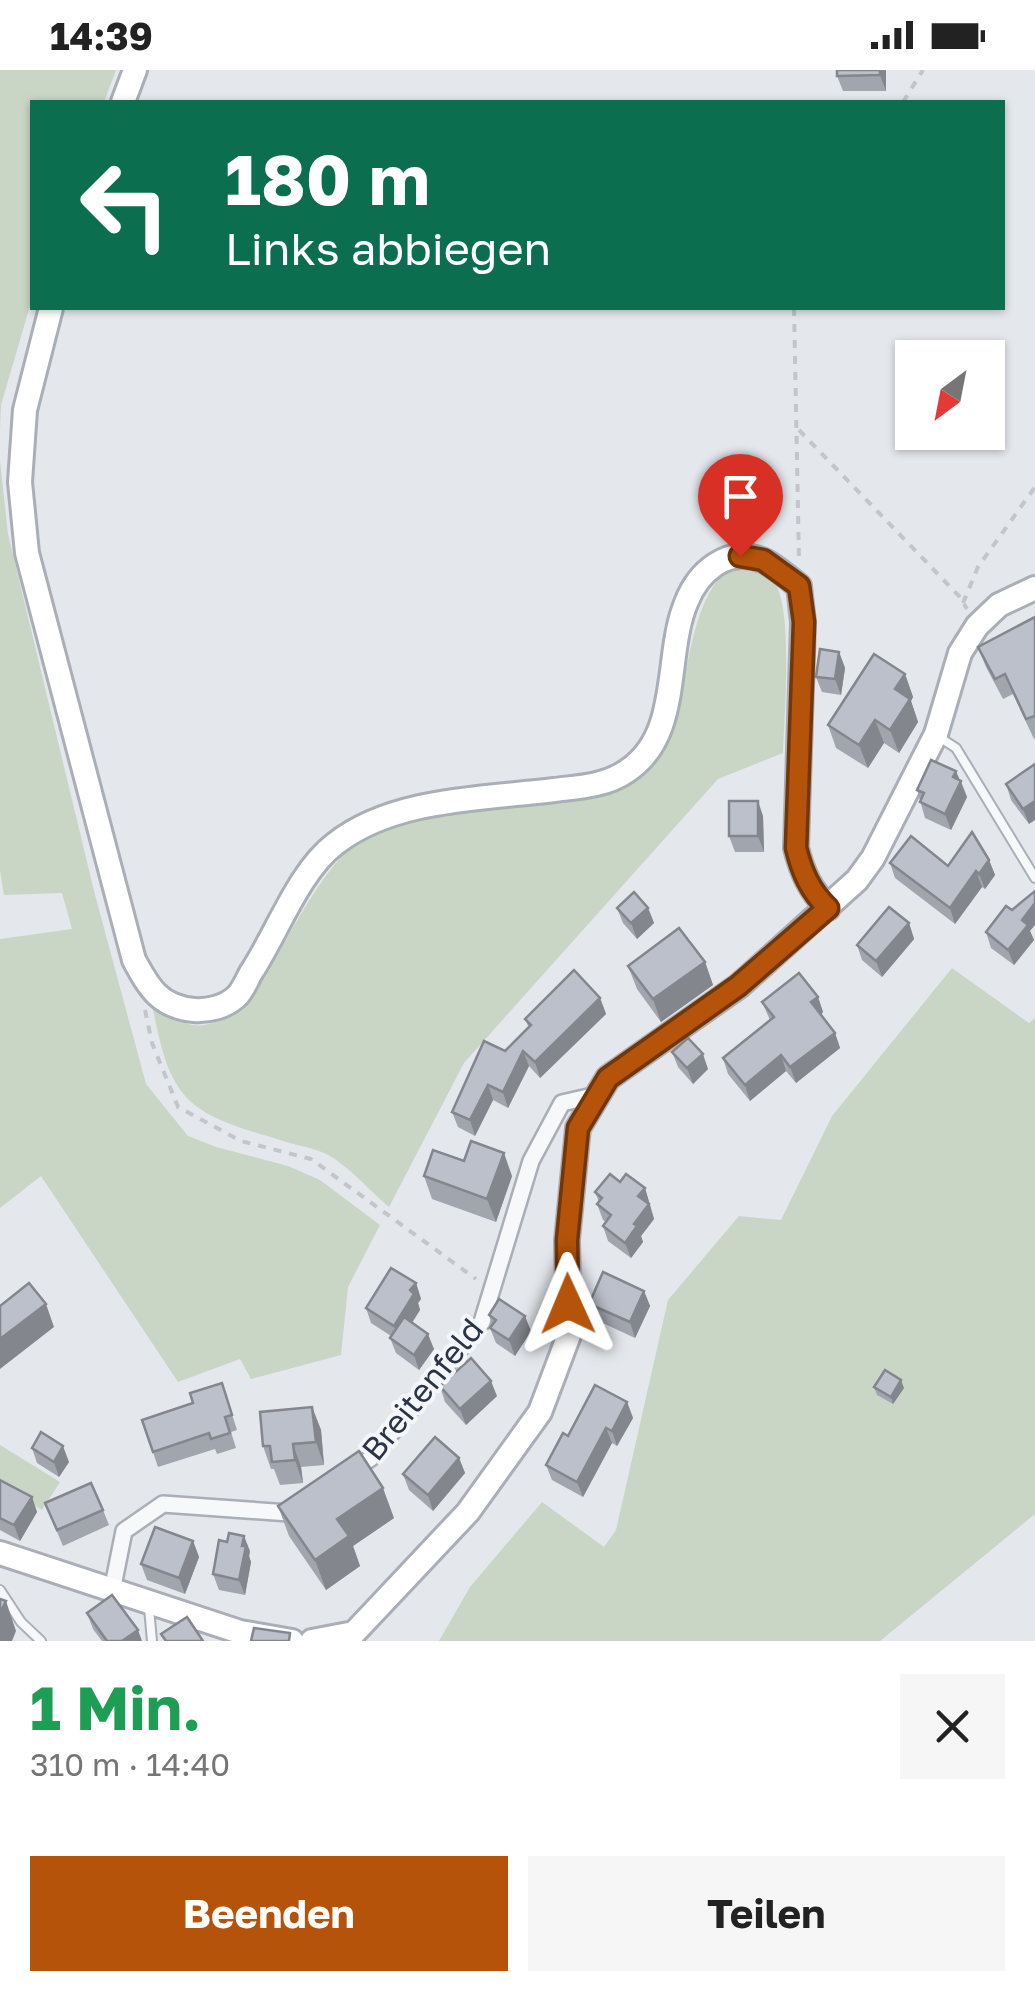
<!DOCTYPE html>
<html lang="de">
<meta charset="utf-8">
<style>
:root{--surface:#fff;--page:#f6f6f6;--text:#222;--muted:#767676;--accent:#b45309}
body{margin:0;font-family:"Golos Text",sans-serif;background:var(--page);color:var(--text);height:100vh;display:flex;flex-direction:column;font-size:38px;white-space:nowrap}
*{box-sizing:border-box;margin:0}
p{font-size:32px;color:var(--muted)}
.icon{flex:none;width:55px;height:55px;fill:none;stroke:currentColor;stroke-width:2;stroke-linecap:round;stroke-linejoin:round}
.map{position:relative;height:1571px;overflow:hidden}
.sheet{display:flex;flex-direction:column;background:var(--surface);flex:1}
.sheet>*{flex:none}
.guide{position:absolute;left:30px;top:30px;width:975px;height:210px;border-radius:0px;box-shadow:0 2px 8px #0004;background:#0b6e4f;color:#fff;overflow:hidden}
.needle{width:65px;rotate:212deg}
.tools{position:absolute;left:895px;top:270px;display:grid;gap:20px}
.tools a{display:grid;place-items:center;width:110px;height:110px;border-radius:0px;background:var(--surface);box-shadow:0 2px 8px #0004;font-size:50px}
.pin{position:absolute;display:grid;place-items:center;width:85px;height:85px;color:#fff;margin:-102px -42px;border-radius:50% 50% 50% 0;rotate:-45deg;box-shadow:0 0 10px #0007}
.pin .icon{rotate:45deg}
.me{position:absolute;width:110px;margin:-55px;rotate:359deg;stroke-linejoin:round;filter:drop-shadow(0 0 8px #0008)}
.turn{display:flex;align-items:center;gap:35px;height:210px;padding:0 30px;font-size:45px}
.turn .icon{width:130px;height:130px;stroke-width:2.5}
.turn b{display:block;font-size:70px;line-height:85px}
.round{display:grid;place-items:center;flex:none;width:105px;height:105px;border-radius:0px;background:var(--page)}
.headline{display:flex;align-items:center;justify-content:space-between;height:170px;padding:0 30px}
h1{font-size:60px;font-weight:700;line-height:75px;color:#1e9e55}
.action{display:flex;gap:20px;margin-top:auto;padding:20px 30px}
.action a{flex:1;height:115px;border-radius:0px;background:var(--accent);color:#fff;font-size:40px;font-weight:700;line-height:115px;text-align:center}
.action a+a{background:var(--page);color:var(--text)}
.status{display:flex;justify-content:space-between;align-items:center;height:70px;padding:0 50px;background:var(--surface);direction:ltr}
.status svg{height:28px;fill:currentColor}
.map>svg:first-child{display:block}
.green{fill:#c9d6c5}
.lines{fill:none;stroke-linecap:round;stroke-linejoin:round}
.lane-casing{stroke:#a9aeb7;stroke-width:12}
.street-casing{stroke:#a9aeb7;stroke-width:20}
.secondary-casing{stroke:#a9aeb7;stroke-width:28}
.path{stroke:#c2c5cb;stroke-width:4;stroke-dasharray:8 8;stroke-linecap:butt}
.lane{stroke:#f7f8fa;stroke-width:8}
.street{stroke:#f7f8fa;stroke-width:15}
.secondary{stroke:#fff;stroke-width:22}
.wall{fill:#a1a5ae}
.shaded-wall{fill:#83868d}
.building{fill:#bbc0ca;stroke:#83868d;stroke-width:2.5}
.route-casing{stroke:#753606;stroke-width:25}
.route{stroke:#b45309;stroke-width:18}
.labels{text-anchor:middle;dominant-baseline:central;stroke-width:8;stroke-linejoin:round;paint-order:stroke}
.street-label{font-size:32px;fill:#2b3445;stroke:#f4f6f9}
</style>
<div class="status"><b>14:39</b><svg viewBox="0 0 49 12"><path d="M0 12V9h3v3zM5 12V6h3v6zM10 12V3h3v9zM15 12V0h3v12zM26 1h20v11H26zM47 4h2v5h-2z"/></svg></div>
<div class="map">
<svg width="1035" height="1571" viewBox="0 0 1035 1571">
<rect width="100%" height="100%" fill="#e4e7ec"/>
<!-- green -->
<g class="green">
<polygon points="0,0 116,0 104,32 32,32 32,229 1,335 0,359"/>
<polygon points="0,391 8,464 94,821 146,1014 188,1066 216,1077 288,1096 320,1110 380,1155 348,1217 341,1285 251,1309 240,1289 178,1312 41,1106 0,1138 0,869 72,859 62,823 4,825 0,801"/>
<path d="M746 495C755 498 767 502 773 510 794 535 784 648 783 683L718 709 464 993 389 1137C371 1122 345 1092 324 1083 311 1077 294 1075 280 1070 189 1043 171 1034 153 939 167 945 189 958 204 955 268 945 301 806 365 767 397 748 433 746 468 741 522 734 576 729 628 717 643 703 659 689 667 670 688 623 686 558 714 515 721 503 733 499 746 495Z"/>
<polygon points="952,898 1029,953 1035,948 1035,1444 880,1571 439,1571 470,1517 542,1432 604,1477 616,1460 668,1230 739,1146 781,1150 832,1046"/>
<polygon points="0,1375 60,1412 42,1440 6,1418 0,1427"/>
</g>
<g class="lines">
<defs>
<g id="lane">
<polyline points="939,667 956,678 1035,808"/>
<polyline points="0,1520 21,1552 41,1571"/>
<polyline points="149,1538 152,1571"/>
</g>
<g id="street">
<polyline points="350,1402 371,1388 482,1252 531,1091 562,1033 597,1025"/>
<polyline points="112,1521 124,1461 163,1434 289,1443 298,1438"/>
</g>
<g id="secondary">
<polyline points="123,32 135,0"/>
<path d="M51 238 25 340 20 412 27 483 134 890C149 918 160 937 194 940 208 941 225 937 236 927 243 921 247 909 252 901 277 863 299 801 335 774 393 728 483 729 554 720 578 717 606 716 627 701 682 665 664 586 686 533 698 502 727 476 762 490 775 495 788 508 799 516L803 552 796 778C802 802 810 820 828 838"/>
<polyline points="0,1483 240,1562 292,1571"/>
<polyline points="312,1571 354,1563 468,1442 540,1342 569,1265 567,1170 578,1058 608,1008 739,916 857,810 873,788 936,664 960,583 977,556 999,535 1035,518"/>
</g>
</defs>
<!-- lane casing -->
<use href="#lane" class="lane-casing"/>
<!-- street casing -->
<use href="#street" class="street-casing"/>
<!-- secondary casing -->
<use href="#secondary" class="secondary-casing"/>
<!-- path -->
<g class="path">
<polyline points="903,32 923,0"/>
<polyline points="794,238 799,492"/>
<polyline points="799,360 959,526 967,539"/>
<polyline points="963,533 978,497 1035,417"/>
<polyline points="145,940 152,973 178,1037 241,1071 311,1089 476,1209"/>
</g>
<!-- lane -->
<use href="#lane" class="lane"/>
<!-- street -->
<use href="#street" class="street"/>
<!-- secondary -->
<use href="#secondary" class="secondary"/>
</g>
<!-- wall -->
<g class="wall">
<polygon points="837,0 886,0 886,21 843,21 837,6"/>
<polygon points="1035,547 1035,668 1034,669 1013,624 1003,629 986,597 978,577"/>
<polygon points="839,582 845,598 841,625 822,622 816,607"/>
<polygon points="905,604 913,627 911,631 918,652 899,683 884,673 868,698 836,678 828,655"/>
<polygon points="1035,694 1029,754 1011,730 1006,714"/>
<polygon points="959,710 961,711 967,727 951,760 925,748 917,720"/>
<polygon points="763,746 764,782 735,782 729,766"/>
<polygon points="989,790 995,805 985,819 982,817 955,854 895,808 890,793 948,796"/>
<polygon points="617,838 648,838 654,853 637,869 623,853"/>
<polygon points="909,853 914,869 882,907 862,890 857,875"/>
<polygon points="1030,861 1034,870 1014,895 991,878 986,862"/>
<polygon points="705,892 713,915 661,952 637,919 628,896"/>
<polygon points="818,927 823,942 821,945 835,963 840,978 796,1013 786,1001 750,1031 728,1004 723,988 770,950 762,932"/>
<polygon points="600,928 606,944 540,1008 529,996 508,1038 493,1030 475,1066 458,1057 452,1042 505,981 529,958 525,949"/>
<polygon points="672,982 708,999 693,1014 678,997"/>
<polygon points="464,1091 512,1106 496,1152 432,1129 424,1106"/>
<polygon points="620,1112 645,1118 654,1149 641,1166 643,1172 631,1188 608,1171 603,1156 606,1152 603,1150 597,1134 599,1132 595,1122"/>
<polygon points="416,1213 421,1229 418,1233 420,1240 412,1253 434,1279 419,1300 396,1283 390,1268 391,1266 371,1253 366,1238"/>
<polygon points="644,1221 650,1236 635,1268 594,1249 589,1234"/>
<polygon points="489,1245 531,1261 515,1286 496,1273 490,1258 492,1255"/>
<polygon points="222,1313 237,1360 231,1362 236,1378 217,1384 215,1379 158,1397 142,1350 193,1333"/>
<polygon points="440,1316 497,1326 466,1355 445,1332"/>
<polygon points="874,1317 904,1318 893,1334 877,1325"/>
<polygon points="627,1332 633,1348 617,1376 612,1373 583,1427 552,1410 546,1395 568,1366"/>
<polygon points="312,1337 321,1360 324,1395 301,1397 303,1413 280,1415 274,1399 271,1399 263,1376"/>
<polygon points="32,1378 69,1392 59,1407 37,1393"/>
<polygon points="459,1388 465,1403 433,1441 409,1420 403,1404"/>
<polygon points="0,1410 32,1427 37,1442 20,1471 0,1460"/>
<polygon points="45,1433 103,1440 109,1455 63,1476"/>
<polygon points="278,1436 394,1448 353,1476 360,1496 326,1520 289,1466"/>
<polygon points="193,1471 199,1487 185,1524 147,1510 141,1494"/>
<polygon points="250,1481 249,1486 251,1492 245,1525 219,1520 213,1504"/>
<polygon points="87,1543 142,1571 102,1571 93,1559"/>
</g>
<!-- shaded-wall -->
<g class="shaded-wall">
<polygon points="880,0 886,0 886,21 880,5"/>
<polygon points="839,582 845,598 841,625 835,609"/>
<polygon points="905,604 913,627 911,631 918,652 899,683 890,660 895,619"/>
<polygon points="875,650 884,673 868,698 859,675"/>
<polygon points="956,701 967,727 951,760 945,744 953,707"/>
<polygon points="758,731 763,746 764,782 758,766"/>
<polygon points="1035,731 1035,750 1029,754 1023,739"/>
<polygon points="989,790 995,805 985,819 979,804"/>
<polygon points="976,801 982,817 955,854 950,838"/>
<polygon points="1035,833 1035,855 1030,861 1034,870 1014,895 1008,880 1022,850"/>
<polygon points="648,838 654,853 637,869 631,853"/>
<polygon points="909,853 914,869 882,907 876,891"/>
<polygon points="705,892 713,915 661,952 653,929"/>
<polygon points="818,927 823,942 817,948 811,932"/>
<polygon points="600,928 606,944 540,1008 535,992"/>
<polygon points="835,963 840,978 796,1013 790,997"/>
<polygon points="523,981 529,996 508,1038 503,1022"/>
<polygon points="703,984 708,999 693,1014 687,998"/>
<polygon points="781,985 786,1001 750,1031 745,1015"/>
<polygon points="488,1015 493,1030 475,1066 470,1050"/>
<polygon points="504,1083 512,1106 496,1152 487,1129"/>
<polygon points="645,1118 654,1149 641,1166 643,1172 631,1188 625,1173 634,1154 638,1126"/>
<polygon points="416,1213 421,1229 418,1233 420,1240 400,1271 394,1256 410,1220"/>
<polygon points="644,1221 650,1236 635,1268 630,1252"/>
<polygon points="46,1234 54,1257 0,1299 0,1269"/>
<polygon points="525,1246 531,1261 515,1286 509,1270"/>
<polygon points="428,1264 434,1279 419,1300 414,1285"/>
<polygon points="901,1310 904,1318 893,1334 891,1327"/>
<polygon points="491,1311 497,1326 466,1355 460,1339"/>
<polygon points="627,1332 633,1348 617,1376 612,1361"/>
<polygon points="312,1337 321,1360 324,1395 316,1372"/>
<polygon points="606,1358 612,1373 583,1427 577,1412"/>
<polygon points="293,1374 301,1397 303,1413 295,1390"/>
<polygon points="63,1376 69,1392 59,1407 54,1392"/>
<polygon points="459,1388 465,1403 433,1441 428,1425"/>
<polygon points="383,1418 394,1448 353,1476 360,1496 326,1520 315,1490 337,1449"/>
<polygon points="32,1427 37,1442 20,1471 14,1455"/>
<polygon points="244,1466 250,1481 249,1486 251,1492 245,1525 239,1510"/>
<polygon points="193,1471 199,1487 185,1524 179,1508"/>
<polygon points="6,1531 16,1561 12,1571 0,1571 0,1543"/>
<polygon points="138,1560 142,1571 122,1571"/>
</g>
<!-- building -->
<g class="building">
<polygon points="837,0 880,0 880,5 837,6"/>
<polygon points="1035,547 1035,646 1026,649 1005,604 995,609 978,577"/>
<polygon points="820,579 839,582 835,609 816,607"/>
<polygon points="874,584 905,604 895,619 910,629 890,660 875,650 859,675 828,655"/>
<polygon points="931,690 956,701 953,707 961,711 945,744 920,732 924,723 917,720"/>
<polygon points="1035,694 1035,731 1023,739 1006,714"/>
<rect x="729" y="731" width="29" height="35"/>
<polygon points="972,762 989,790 979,804 976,801 950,838 890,793 911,766 948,796"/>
<polygon points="1035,821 1035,833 1022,850 1028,855 1008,880 986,862 1006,836 1012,840"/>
<polygon points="634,822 648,838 631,853 617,838"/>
<polygon points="889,837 909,853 876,891 857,875"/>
<polygon points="679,858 705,892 653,929 628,896"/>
<polygon points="574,900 600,928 535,992 523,981 503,1022 488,1015 470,1050 452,1042 484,971 505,981 531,955 525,949"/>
<polygon points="799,903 818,927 811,932 835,963 790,997 781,985 745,1015 723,988 774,947 762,932"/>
<polygon points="688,968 703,984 687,998 672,982"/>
<polygon points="471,1071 504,1083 487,1129 424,1106 433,1080 464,1091"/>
<polygon points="610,1104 620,1112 626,1104 645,1118 638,1126 649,1134 634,1154 637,1156 625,1173 603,1156 611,1145 597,1134 602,1128 595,1122"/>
<polygon points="391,1198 416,1213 410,1220 414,1224 394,1256 366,1238"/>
<polygon points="603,1202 644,1221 630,1252 589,1234"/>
<polygon points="29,1213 46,1234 0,1269 0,1236"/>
<polygon points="499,1229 525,1246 509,1270 490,1258 496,1250 489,1245"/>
<polygon points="404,1247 428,1264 414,1285 390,1268"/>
<polygon points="471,1288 491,1311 460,1339 440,1316"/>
<polygon points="885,1300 901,1310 891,1327 874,1317"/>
<polygon points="222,1313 232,1345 225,1347 230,1363 211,1369 209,1363 153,1382 142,1350 193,1333 190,1323"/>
<polygon points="595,1315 627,1332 612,1361 606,1358 577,1412 546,1395 563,1363 568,1366"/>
<polygon points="312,1337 316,1372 293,1374 295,1390 272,1392 270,1376 263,1376 260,1342"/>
<polygon points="41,1362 63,1376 54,1392 32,1378"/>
<polygon points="435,1367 459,1388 428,1425 403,1404"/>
<polygon points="359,1381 383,1418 337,1449 349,1466 315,1490 278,1436"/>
<polygon points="0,1410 32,1427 14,1455 0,1448"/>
<polygon points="91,1413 103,1440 57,1460 45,1433"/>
<polygon points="155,1457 193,1471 179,1508 141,1494"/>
<polygon points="229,1463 244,1466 242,1476 246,1476 239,1510 213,1504 219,1470 227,1472"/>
<polygon points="112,1525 138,1560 122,1571 107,1571 87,1543"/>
<polygon points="0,1529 6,1531 0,1543"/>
<polygon points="187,1547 203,1571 166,1571 161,1564"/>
<polygon points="254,1558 290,1563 289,1571 251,1571"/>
</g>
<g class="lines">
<defs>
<path id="route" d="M568 1234 567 1170 578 1058 608 1008 738 916 828 838C810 821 802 802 796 778L804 552 799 516 763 490 740 486"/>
</defs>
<!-- route casing -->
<use href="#route" class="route-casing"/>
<!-- route -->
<use href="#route" class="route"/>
</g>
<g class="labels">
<!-- street labels -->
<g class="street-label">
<text transform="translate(422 1319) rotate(-51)">Breitenfeld</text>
</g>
</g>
</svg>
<div class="tools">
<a><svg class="needle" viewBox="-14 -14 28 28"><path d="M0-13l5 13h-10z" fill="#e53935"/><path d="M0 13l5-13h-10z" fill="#767676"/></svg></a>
</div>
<div class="pin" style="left:740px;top:486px;background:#d93025"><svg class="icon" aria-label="arrive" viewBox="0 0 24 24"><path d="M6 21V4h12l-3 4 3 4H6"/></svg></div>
<svg class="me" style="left:568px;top:1234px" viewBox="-20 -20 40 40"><path d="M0-17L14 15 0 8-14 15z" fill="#b45309" stroke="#fff" stroke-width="4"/></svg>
<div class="guide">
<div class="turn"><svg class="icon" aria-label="left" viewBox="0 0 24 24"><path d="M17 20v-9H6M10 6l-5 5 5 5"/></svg><div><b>180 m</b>Links abbiegen</div></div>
</div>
</div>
<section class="sheet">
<div class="headline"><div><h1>1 Min.</h1><p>310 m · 14:40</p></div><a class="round"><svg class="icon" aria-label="close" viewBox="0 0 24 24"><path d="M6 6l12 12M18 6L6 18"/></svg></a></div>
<div class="action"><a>Beenden</a><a>Teilen</a></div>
</section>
